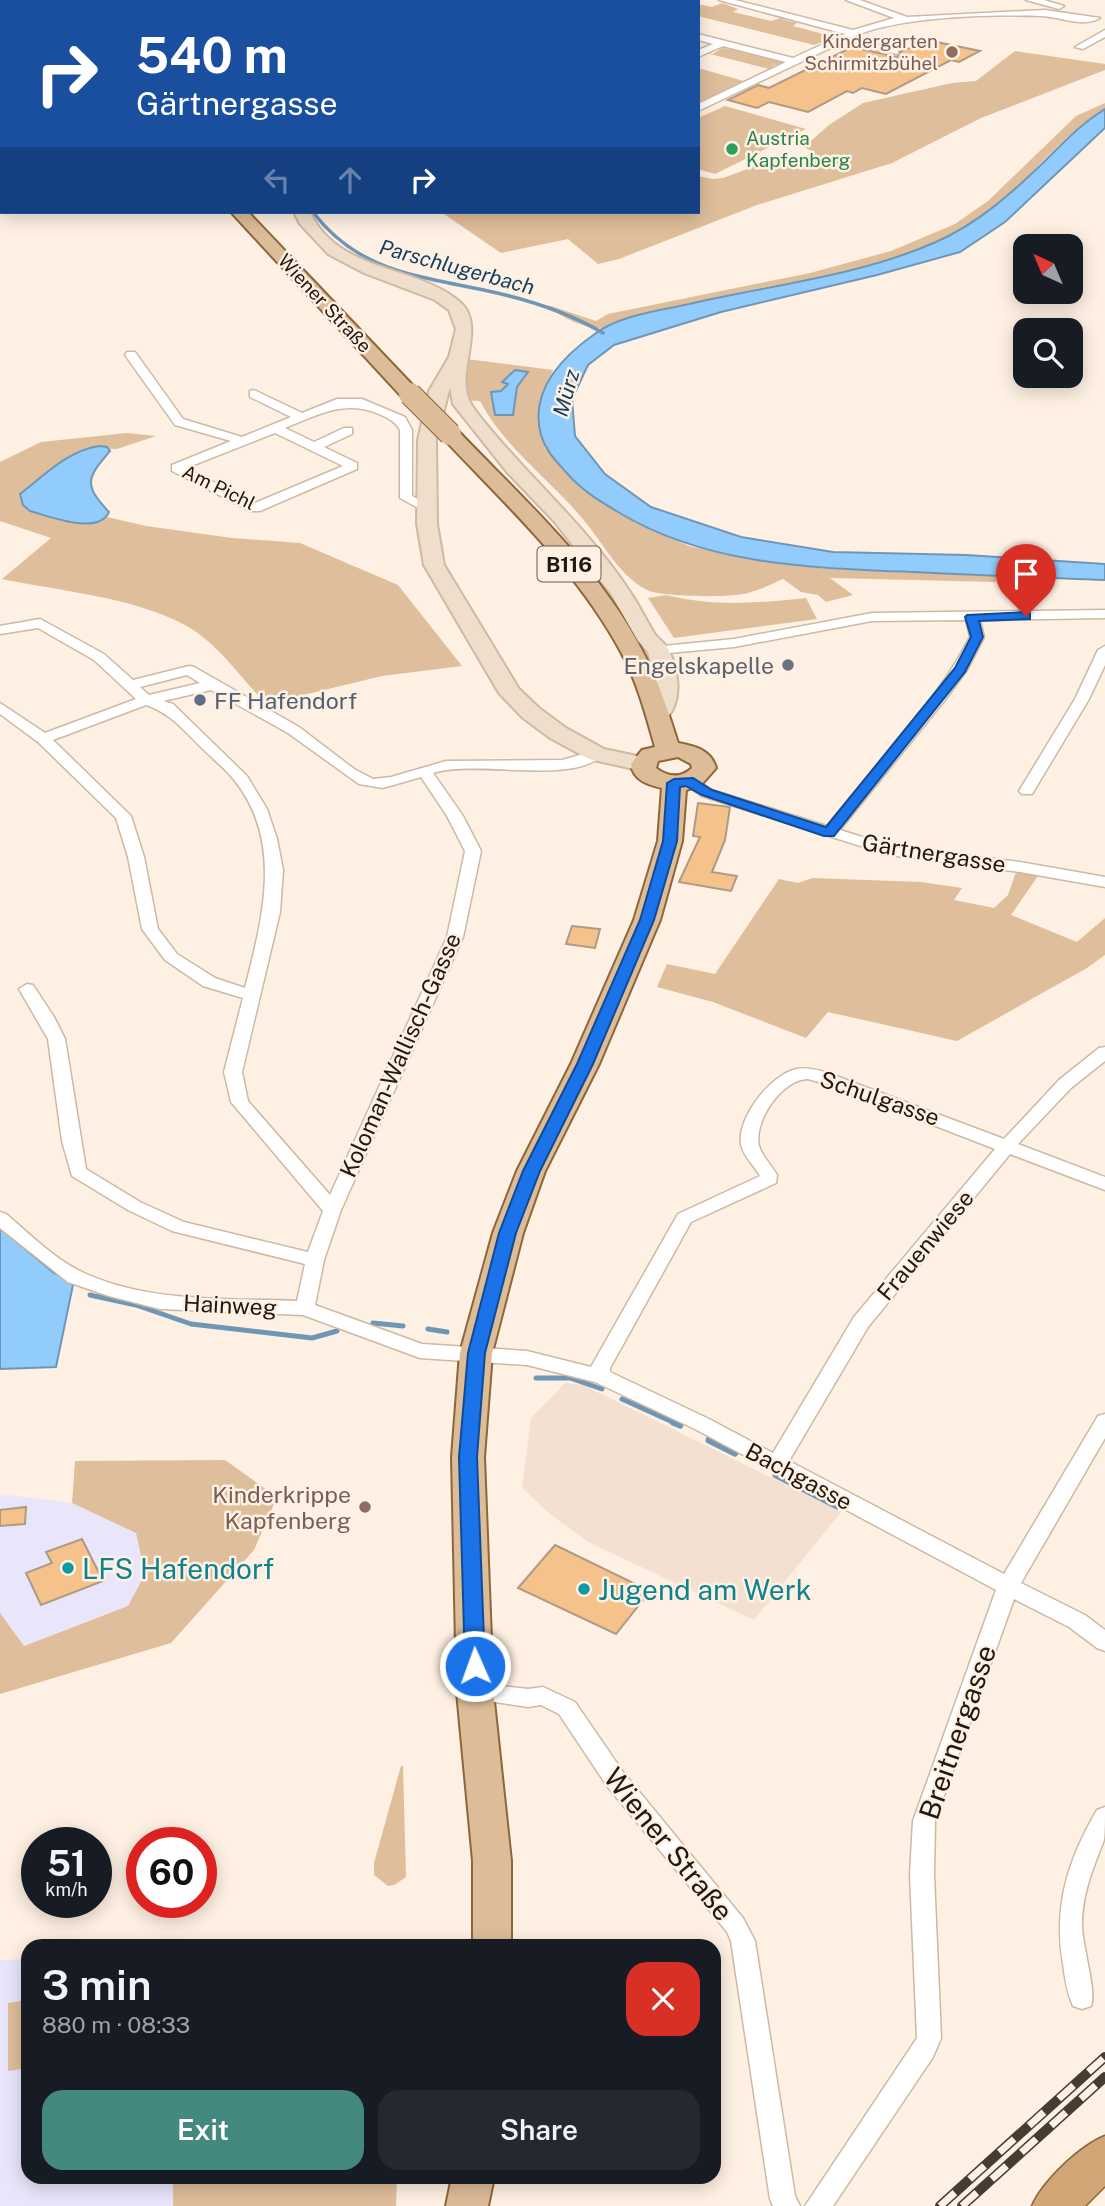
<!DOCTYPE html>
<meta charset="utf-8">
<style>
:root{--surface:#171b24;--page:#242831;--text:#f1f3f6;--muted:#9ea1a6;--accent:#448980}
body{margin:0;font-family:"Public Sans",sans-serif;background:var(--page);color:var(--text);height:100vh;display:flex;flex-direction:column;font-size:26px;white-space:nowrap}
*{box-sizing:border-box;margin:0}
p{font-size:23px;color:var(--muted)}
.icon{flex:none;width:38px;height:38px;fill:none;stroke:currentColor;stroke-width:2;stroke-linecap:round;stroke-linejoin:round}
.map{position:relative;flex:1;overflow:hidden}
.panel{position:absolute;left:21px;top:1939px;width:700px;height:245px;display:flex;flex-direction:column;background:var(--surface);border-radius:21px;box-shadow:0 4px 18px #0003}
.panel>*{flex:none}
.top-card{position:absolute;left:0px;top:0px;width:700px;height:214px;box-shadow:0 4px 18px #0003;background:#1a4fa0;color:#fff;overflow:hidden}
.needle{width:46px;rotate:316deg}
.controls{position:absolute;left:1013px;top:234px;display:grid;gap:14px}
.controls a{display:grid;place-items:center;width:70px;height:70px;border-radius:14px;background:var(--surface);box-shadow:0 4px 18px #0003;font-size:35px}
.speed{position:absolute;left:21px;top:1827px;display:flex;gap:14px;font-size:35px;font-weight:700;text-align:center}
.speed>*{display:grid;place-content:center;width:91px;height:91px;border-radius:50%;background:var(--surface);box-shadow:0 4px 18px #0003;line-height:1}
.speed small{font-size:18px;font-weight:400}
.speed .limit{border:10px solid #d22;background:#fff;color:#111}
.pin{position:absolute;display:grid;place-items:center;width:60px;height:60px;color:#fff;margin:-72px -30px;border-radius:50% 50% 50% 0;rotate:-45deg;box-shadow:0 0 7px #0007}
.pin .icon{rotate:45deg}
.me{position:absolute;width:77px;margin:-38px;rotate:358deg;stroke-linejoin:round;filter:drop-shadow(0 0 5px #0008)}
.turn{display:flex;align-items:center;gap:24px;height:147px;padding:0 21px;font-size:32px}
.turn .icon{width:91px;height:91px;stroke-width:2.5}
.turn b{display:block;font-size:49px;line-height:60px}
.lanes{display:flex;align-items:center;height:66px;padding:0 21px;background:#0003;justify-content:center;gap:35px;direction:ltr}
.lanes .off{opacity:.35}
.round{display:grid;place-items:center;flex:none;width:74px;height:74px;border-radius:21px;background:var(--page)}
.overview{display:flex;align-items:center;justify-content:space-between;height:119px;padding:0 21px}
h1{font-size:42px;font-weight:600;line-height:52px}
.cta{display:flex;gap:14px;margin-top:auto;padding:14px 21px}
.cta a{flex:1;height:80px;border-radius:21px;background:var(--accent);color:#fff;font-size:28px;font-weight:600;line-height:80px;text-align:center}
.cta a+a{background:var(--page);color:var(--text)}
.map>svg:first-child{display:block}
.commercial{fill:#f4e0d1}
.education{fill:#e9e5fb}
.green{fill:#dfbe9b}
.water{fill:#92ccfd;stroke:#7096b6;stroke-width:2}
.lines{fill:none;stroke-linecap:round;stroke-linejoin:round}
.stream-far2{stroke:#7096b6;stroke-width:3.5}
.stream-far1{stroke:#7096b6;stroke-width:5}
.stream{stroke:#7096b6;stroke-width:7}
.building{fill:#f5c28b;stroke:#af9a84;stroke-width:2}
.minor-casing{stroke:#ceb9a2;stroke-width:3}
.secondary-casing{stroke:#ceb9a2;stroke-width:4}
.primary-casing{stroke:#8d663c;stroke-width:4}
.trunk-casing{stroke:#8d663c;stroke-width:3}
.minor{fill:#fff;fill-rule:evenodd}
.secondary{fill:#eedecb;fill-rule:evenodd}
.primary{fill:#ddbc98;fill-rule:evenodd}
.trunk{fill:#d2a676;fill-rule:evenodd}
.rail-casing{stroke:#453c33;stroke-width:10}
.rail{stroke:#fef0e2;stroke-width:7;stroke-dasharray:20;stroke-linecap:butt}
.primary-bridge-casing{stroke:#8d663c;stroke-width:24;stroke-linecap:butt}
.primary-bridge{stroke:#ddbc98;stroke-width:22}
.route{fill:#1a73e8;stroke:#114b97;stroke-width:2}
.education-dot{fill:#8d6e63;stroke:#fef0e2;stroke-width:2.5}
.leisure-dot{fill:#2e9e5b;stroke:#fef0e2;stroke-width:2.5}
.worship-dot{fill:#6b7280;stroke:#fef0e2;stroke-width:2.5}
.service-dot{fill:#5c6f8a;stroke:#fef0e2;stroke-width:2.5}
.culture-dot{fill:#0f9aa8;stroke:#fef0e2;stroke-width:2.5}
.labels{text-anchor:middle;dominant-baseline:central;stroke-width:5;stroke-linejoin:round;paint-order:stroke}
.far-education-label{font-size:19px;fill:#785e54;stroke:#fef0e2;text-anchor:end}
.far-leisure-label{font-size:19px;fill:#27864d;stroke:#fef0e2;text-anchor:start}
.far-street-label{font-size:19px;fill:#211910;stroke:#fef0e2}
.far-water-label{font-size:21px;font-style:italic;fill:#164162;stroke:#fef0e2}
.shield{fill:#fef0e2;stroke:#635a4f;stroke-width:2}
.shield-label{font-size:21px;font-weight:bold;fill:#211910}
.worship-label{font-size:23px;fill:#5b616d;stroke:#fef0e2;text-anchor:end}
.service-label{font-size:23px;fill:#4e5e75;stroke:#fef0e2;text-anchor:start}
.street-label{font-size:23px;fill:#211910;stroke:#fef0e2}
.education-label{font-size:23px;fill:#785e54;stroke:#fef0e2;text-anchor:end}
.near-culture-label{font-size:28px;fill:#0d838f;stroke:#fef0e2;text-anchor:start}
.near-street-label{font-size:28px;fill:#211910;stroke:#fef0e2}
</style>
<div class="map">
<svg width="1105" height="2206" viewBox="0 0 1105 2206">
<rect width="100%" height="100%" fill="#fef0e2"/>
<!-- commercial -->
<polygon class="commercial" points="565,1383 583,1385 841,1512 754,1620 590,1543 551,1515 522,1488 531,1418"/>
<!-- education -->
<g class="education">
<polygon points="8,1495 72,1503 136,1533 145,1573 128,1606 23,1646 0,1613 0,1496"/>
<polygon points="28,1959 28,2177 397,2177 396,2206 0,2206 0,1960"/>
</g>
<!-- green -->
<g class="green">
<polygon points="722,3 738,9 733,12 771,21 784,17 782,19 797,23 793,26 831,36 838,33 843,35 814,45 698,16 698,4 712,7"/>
<polygon points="725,46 724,48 787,62 772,66 776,68 773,70 706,53 713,54"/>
<polygon points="1015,51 1105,64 1105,70 981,118 892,163 757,205 619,259 598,264 568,239 501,253 444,214 698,212 698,176 713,179 723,178 775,159 791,161 815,153 804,147 829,125 863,103 952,83 976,81"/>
<polygon points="698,68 747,82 698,106"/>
<path d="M1105 103V109C1055 138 1022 192 973 224 900 270 800 278 718 297 693 303 666 307 641 315 629 318 618 326 606 328 590 331 558 317 548 305L596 321 608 314 810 273 891 251 955 224 988 201 1076 116Z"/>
<polygon points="725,106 806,129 715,174 698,169 698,118"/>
<path d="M458 358 553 370 542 396 545 448 582 490 636 523 689 546 752 560 827 569 996 576V582L830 578 853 595 826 602 818 595 801 592 783 579C772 584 760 590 748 593 731 598 661 597 647 590 618 575 602 541 582 518 548 478 505 448 480 401L459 400Z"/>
<path d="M127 433 156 436 117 449 87 448 67 457 37 481 99 522 107 517 146 526 232 538 300 543 398 585 462 666 382 676 266 704C242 679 217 642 185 625 133 597 59 591 2 579L51 538 0 521V462L41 442Z"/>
<path d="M666 595C714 607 758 603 806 598L817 619 674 638 648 598Z"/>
<polygon points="1017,869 1040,873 1011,915 1077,942 1105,918 1105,955 1087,968 957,1041 828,1012 806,1038 713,1002 657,987 667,964 715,974 779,879 798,883 812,878 921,882 962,888 954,900 994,908 1008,895"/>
<polygon points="225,1460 277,1497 254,1550 171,1643 0,1694 0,1613 24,1646 128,1606 145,1574 136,1533 72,1503 75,1461"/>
<polygon points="401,1766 403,1766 406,1877 394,1885 388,1886 374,1875 374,1863"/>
<polygon points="28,2000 28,2068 8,2071 8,2003"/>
<polygon points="173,2177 397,2177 396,2206 173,2206"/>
</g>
<!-- water -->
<g class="water">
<path d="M1105 109V128L1005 222 960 252 877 275 721 312 614 345 588 365 572 399 575 436 605 474 651 507 741 537 833 552 966 555 1105 564V580C1042 578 979 575 915 572 813 568 707 566 618 512 598 500 581 490 566 472 555 460 546 451 541 435 529 391 563 356 596 333 621 315 659 311 689 304 771 285 859 276 936 242 979 223 1013 192 1046 160 1065 141 1082 123 1105 109Z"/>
<polygon points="515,370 528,372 517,387 513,415 495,415 491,392 501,391 508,384 502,382"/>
<path d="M99 446 107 447 110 451C88 477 82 484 109 512 98 536 49 516 30 511L23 505 20 494C45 475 67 451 99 446Z"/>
<polygon points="0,1228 54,1273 74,1280 56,1367 0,1369"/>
</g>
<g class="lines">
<!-- stream-far2 -->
<path class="stream-far2" d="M313 212C358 272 419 276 488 291 526 299 569 313 603 333"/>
<!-- stream-far1 -->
<g class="stream-far1">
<polyline points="90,1295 136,1305 191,1324 312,1338 337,1331"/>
<polyline points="373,1323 403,1326"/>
<polyline points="428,1329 447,1332"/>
<polyline points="536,1378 570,1378 602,1389"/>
<polyline points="622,1399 677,1424"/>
</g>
<!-- stream -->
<g class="stream">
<polyline points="673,1422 680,1425"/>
<polyline points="709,1440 735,1453"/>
<polyline points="776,1475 837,1506"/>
</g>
</g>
<!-- building -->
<g class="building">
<polygon points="932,41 980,51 959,62 951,60 886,94 862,88 853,93 847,91 808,112 769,102 757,108 728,100 758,85 769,88 852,47 897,57 901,51"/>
<polygon points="698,803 730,807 725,840 712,872 737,876 731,891 679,882 700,837 693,836"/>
<polygon points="572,926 600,929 595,948 566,944"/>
<polygon points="26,1507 25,1524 0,1526 0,1510"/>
<polygon points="82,1539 103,1581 41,1605 26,1573 52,1563 46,1552"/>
<polygon points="555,1545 650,1591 616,1634 518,1588"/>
</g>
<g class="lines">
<defs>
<g id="minor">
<polygon points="218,0 228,0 217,2"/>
<polygon points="341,0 359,0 357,2"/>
<polygon points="486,0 498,0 485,2"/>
<polygon points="520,0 535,0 536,2 522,2"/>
<polygon points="600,0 612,0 599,2"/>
<path d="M719 0H735L853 30 894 18 846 0H860L907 17 1045 10 1100 18C1083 28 1061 17 1042 16 991 14 896 16 850 38L898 50V54L843 42 698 111V104L786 62 723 46 698 57V50L713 44 698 40V34L793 58 845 34Z"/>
<polygon points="1026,0 1044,0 1064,6 1059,9"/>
<polygon points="1105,30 1105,37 1083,49 1075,47"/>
<rect x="0" y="147" width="2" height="7"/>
<polygon points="0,170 2,170 0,177"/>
<path d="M127 352H135L183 419 242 437 291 417 250 397V391L254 390 302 413 337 399H362L405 417 412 430V496L433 507 432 510H422L400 498V430C395 421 388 418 379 414 345 399 317 415 285 428L314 442 344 428H352V434L324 447 357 463V469L260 511H250L172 471V465L231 441 175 425 125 355ZM275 433 343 466 255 503 186 468Z"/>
<path d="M1105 610V618L980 620 984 637 967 670 944 701 840 830 891 846 1020 862 1105 877V887L1020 872 889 855 702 796 680 781 683 778H693L712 790 827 826C876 765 934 707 970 637L966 620 872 621 734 647 658 654 653 653V647L734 639 872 613Z"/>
<path d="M40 619 104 654 133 680 189 666 194 667 299 727 354 769 373 779 391 777 446 761 562 760 597 750 604 754C573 786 477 759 433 773L463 816 481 851 463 937 341 1210 324 1260 315 1305 422 1344 527 1351 591 1367 678 1214 760 1176C754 1165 743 1156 741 1144 737 1117 771 1075 796 1069 807 1067 818 1070 828 1073L1004 1139 1059 1080 1099 1048 1105 1047V1061L1071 1088 1018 1144 1105 1177V1190L1010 1154 868 1327 789 1461 1004 1574 1098 1416 1105 1414V1438L1021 1583 1085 1615 1105 1630V1651L1097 1648 1069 1627 1014 1599 935 1821 934 1875 941 2038 933 2057 833 2206H805L917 2038 910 1875 913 1821 996 1590 695 1429 595 1382 527 1365 420 1358 303 1315 160 1309 109 1296 68 1282 0 1228V1212L6 1214C30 1234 55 1260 84 1273 150 1303 226 1298 297 1301L305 1264 172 1231 128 1210 72 1176 62 1141 48 1039 19 989 27 984 33 985 54 1017 65 1039 86 1169 140 1202 184 1222 308 1252 323 1211 231 1102 224 1072 243 998 203 986 165 960 142 929 128 857 116 818 38 742 0 714V703L45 733 136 699 94 660 38 628 0 634V626ZM187 675 200 683 149 695 140 687ZM211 690 288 733 359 784 383 788 421 777 447 816 465 851 447 937 330 1195 248 1101 242 1072 280 912 283 870 277 839 267 809 247 776 173 704 163 701ZM146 705C171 713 186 733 205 751 215 761 227 770 235 781 284 843 262 920 245 988L215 978 177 954 158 929 144 857 131 816 53 740ZM808 1079 830 1085 995 1149 854 1317 773 1453 709 1419 610 1372V1368L691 1222 776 1183 777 1175C772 1166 762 1156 759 1146 753 1122 782 1079 808 1079Z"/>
<polygon points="1105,646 1105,665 1089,699 1032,794 1022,794 1019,791 1075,699 1098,650"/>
<polygon points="475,1683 528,1689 543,1687 575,1702 623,1772 743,1918 755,1941 795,2196 800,2206 773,2206 770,2199 731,1941 727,1932 607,1786 559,1714 541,1705 528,1707 467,1698 464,1692 467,1686"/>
<path d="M1105 1807C1105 1817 1105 1831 1104 1840 1093 1869 1082 1893 1082 1925 1082 1945 1097 1992 1091 2006L1082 2009 1073 2006C1067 1993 1065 1978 1063 1964 1053 1906 1068 1860 1097 1810Z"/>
</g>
<g id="secondary">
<polygon points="422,0 438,0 420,2"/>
<rect x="0" y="112" width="2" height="8"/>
<path d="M294 212H310C338 274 420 265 461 303 486 326 456 372 469 400 474 413 512 454 523 466 560 506 600 546 630 592 639 605 646 620 654 633 658 639 665 643 668 649 679 670 683 701 666 719H650L647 714 653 707 657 690 648 652 638 641 611 594 554 521 507 472 453 404 450 387 436 440 437 524 444 565 519 689 539 708 566 728 604 749 651 759 654 764 651 769 643 771 589 759 550 738 523 718 499 693 424 565 417 524 418 440 429 391 449 357 456 329 449 310 435 300 364 273 328 254 300 224Z"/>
</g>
<g id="primary">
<polygon points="193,0 209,0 208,2"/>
<polygon points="231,212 248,212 417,390 420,394 417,398 403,398"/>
<path d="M450 428 457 430C525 501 605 572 648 662 661 688 669 715 678 743 695 746 711 750 716 768L701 785 686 790 682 841 660 920 599 1064 545 1171 523 1233 492 1353 484 1457 493 1692 511 1861V1946H473V1861L457 1692 452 1457 460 1353 493 1233 517 1171 571 1064 634 920 658 841 662 788C648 785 633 780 631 764L642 750 655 747C646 715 637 681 621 652 577 570 506 505 443 438L440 434 443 430ZM678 757 691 764 692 768C680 779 668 777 656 768L658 761Z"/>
<polygon points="452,2177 494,2177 488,2206 446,2206"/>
</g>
<path id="trunk" d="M1105 2136V2186L1085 2206H1032C1043 2181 1080 2146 1105 2136Z"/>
</defs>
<!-- minor casing -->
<use href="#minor" class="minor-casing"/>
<!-- secondary casing -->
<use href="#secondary" class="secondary-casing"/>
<!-- primary casing -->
<use href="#primary" class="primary-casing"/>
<!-- trunk casing -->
<use href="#trunk" class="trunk-casing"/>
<!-- minor -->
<use href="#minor" class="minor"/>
<!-- secondary -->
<use href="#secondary" class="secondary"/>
<!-- primary -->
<use href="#primary" class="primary"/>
<!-- trunk -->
<use href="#trunk" class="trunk"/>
<defs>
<g id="rail">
<polyline points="940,2206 1105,2057"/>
<polyline points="962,2206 1105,2077"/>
</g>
</defs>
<!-- rail casing -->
<use href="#rail" class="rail-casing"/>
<!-- rail -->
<use href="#rail" class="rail"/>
<defs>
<polyline id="primary-bridge" points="410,394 450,434"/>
</defs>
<!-- primary-bridge casing -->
<use href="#primary-bridge" class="primary-bridge-casing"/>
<!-- primary-bridge -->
<use href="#primary-bridge" class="primary-bridge"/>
</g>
<!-- route -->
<polygon class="route" points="1026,612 1030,613 1030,619 979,621 983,637 965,672 834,836 824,836 702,795 686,786 680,787 677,841 654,920 593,1064 540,1171 516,1233 485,1353 477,1457 485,1666 482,1671 475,1674 468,1671 465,1666 459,1457 468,1353 499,1233 523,1171 577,1064 640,920 663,841 667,783 674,779 693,778 712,790 826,827 955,668 971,637 965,617 967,615"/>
<!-- markers -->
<g class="education-dot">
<circle cx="952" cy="52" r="7"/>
<circle cx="365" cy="1507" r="7"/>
</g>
<circle class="leisure-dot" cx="732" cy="149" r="7"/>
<circle class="worship-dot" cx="788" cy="665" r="7"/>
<circle class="service-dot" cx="200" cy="700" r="7"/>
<g class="culture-dot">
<circle cx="68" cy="1568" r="7"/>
<circle cx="584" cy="1589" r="7"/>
</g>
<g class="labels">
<!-- far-education labels -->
<g class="far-education-label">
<text x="938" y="41">Kindergarten<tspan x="938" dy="22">Schirmitzbühel</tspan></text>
</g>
<!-- far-leisure labels -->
<g class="far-leisure-label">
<text x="746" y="138">Austria<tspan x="746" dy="22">Kapfenberg</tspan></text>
</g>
<!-- far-street labels -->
<g class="far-street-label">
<text transform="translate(325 303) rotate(47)">Wiener Straße</text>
<text transform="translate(219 487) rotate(26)">Am Pichl</text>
</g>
<!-- far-water labels -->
<g class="far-water-label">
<text transform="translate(457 267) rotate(15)">Parschlugerbach</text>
<text transform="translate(566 393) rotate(-74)">Mürz</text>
</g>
<!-- shield labels -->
<rect class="shield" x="537.5" y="546.5" width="63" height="35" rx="5"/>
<g class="shield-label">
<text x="569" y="564">B116</text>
</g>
<!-- worship labels -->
<g class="worship-label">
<text x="774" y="665">Engelskapelle</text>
</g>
<!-- service labels -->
<g class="service-label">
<text x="214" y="700">FF Hafendorf</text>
</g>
<!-- street labels -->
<g class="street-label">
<text transform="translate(934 853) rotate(9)">Gärtnergasse</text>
<text transform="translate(400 1055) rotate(-66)">Koloman-Wallisch-Gasse</text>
<text transform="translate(880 1098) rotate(19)">Schulgasse</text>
<text transform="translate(925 1245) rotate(-50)">Frauenwiese</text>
<text transform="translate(230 1305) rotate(3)">Hainweg</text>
<text transform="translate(799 1476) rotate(28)">Bachgasse</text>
</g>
<!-- education labels -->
<g class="education-label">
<text x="351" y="1494">Kinderkrippe<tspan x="351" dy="26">Kapfenberg</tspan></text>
</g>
<!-- near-culture labels -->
<g class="near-culture-label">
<text x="82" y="1568">LFS Hafendorf</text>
<text x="598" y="1589">Jugend am Werk</text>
</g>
<!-- near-street labels -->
<g class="near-street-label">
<text transform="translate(957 1732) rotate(-71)">Breitnergasse</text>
<text transform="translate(669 1844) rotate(51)">Wiener Straße</text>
</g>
</g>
</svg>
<div class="controls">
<a><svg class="needle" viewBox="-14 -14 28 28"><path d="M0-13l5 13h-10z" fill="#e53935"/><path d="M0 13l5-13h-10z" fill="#9ea1a6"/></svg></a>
<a><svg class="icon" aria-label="search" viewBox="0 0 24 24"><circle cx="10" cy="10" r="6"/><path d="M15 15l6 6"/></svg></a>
</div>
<div class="speed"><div>51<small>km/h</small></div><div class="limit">60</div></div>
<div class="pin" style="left:1026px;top:616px;background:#d93025"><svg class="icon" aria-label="arrive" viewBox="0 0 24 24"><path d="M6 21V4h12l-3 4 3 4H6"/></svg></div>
<svg class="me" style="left:475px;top:1666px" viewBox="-20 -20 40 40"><circle r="17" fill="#1a73e8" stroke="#fff" stroke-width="3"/><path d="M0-11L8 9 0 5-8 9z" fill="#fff"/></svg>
<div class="top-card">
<div class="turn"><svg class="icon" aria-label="right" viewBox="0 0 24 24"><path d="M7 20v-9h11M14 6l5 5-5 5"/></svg><div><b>540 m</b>Gärtnergasse</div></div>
<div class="lanes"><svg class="icon off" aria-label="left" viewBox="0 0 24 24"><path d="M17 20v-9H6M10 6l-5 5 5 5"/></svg><svg class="icon off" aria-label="ahead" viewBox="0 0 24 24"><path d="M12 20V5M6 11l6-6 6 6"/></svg><svg class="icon" aria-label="right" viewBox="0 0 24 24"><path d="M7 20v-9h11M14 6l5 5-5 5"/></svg></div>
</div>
<section class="panel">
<div class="overview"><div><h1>3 min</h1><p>880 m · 08:33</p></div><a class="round" style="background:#d93025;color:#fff"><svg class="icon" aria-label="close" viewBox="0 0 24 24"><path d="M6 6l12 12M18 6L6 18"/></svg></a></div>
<div class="cta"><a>Exit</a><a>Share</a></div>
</section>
</div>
